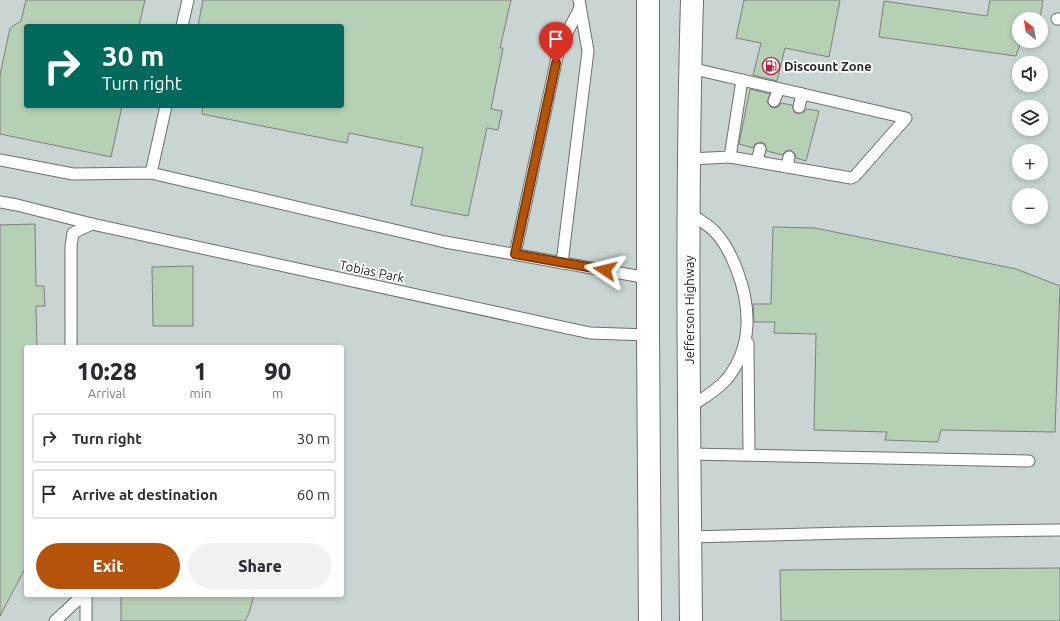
<!DOCTYPE html>
<meta charset="utf-8">
<style>
:root{--surface:#fff;--page:#f2f2f3;--text:#2b2b33;--muted:#7c7c81;--line:#e1e1e2;--accent:#b45309}
body{margin:0;font-family:Ubuntu,sans-serif;background:var(--page);color:var(--text);height:100vh;display:flex;flex-direction:column;font-size:15px;white-space:nowrap}
*{box-sizing:border-box;margin:0}
p{font-size:13px;color:var(--muted)}
.icon{flex:none;width:22px;height:22px;fill:none;stroke:currentColor;stroke-width:2;stroke-linecap:round;stroke-linejoin:round}
.map{position:relative;flex:1;overflow:hidden}
.side{position:absolute;left:24px;top:345px;width:320px;height:252px;display:flex;flex-direction:column;background:var(--surface);border-radius:4px;box-shadow:0 2px 6px #0003}
.side>*{flex:none}
.hud{position:absolute;left:24px;top:24px;width:320px;height:84px;border-radius:4px;box-shadow:0 2px 6px #0003;background:#00695c;color:#fff;overflow:hidden}
.needle{width:26px;rotate:329deg}
.tools{position:absolute;left:1012px;top:12px;display:grid;gap:8px}
.tools a{display:grid;place-items:center;width:36px;height:36px;border-radius:50%;background:var(--surface);box-shadow:0 2px 6px #0003;font-size:20px}
.pin{position:absolute;display:grid;place-items:center;width:34px;height:34px;color:#fff;margin:-41px -17px;border-radius:50% 50% 50% 0;rotate:-45deg;box-shadow:0 0 4px #0007}
.pin .icon{rotate:45deg}
.me{position:absolute;width:44px;margin:-22px;rotate:280deg;stroke-linejoin:round;filter:drop-shadow(0 0 3px #0008)}
.turn{display:flex;align-items:center;gap:14px;height:84px;padding:0 12px;font-size:18px}
.turn .icon{width:52px;height:52px;stroke-width:2.5}
.turn b{display:block;font-size:28px;line-height:34px}
.eta{display:flex;justify-content:space-evenly;align-items:center;height:68px;text-align:center}
.eta b{font-size:24px;font-weight:800;line-height:28px}
.button{display:flex;gap:8px;margin-top:auto;padding:8px 12px}
.button a{flex:1;height:46px;border-radius:24px;background:var(--accent);color:#fff;font-size:16px;font-weight:800;line-height:46px;text-align:center}
.button a+a{background:var(--page);color:var(--text)}
ul{padding:0;list-style:none}
li{display:flex;align-items:center;gap:12px;height:50px;margin:0 8px 6px;padding:0 4px;border:2px solid var(--line);border-radius:4px}
li div{flex:1}
li b{display:block;font-size:15px}
li em{font-style:normal}
.map>svg:first-child{display:block}
.built{fill:#c8d5d2;fill-rule:evenodd}
.building{fill:#b6d0b6;stroke:#7d807d}
.lines{fill:none;stroke-linecap:round;stroke-linejoin:round}
.lane-casing{stroke:#6c716f;stroke-width:13}
.secondary-casing{stroke:#6c716f;stroke-width:24}
.lane{stroke:#fff;stroke-width:11}
.secondary{stroke:#fff;stroke-width:22}
.route-casing{stroke:#753606;stroke-width:10}
.route{stroke:#b45309;stroke-width:7}
.labels{text-anchor:middle;dominant-baseline:central;stroke-width:3.5;stroke-linejoin:round;paint-order:stroke}
.poi-label{font-size:13px;font-weight:bold;fill:#252726;stroke:#fff;text-anchor:start}
.street-label{font-size:13px;fill:#252726;stroke:#fff}
</style>
<div class="map">
<svg width="1060" height="621" viewBox="0 0 1060 621">
<rect width="100%" height="100%" fill="#dce2e0"/>
<!-- built -->
<path class="built" d="M0 0H1060V621H0ZM1019 19H1041V41H1019ZM26 26H342V106H26ZM1019 63H1041V85H1019ZM1019 107H1041V129H1019ZM1019 151H1041V173H1019ZM1019 195H1041V217H1019ZM26 347H342V595H26Z"/>
<!-- building -->
<g class="building">
<polygon points="26,0 145,0 139,26 26,26 26,106 122,106 111,157 0,134 0,75 10,28 21,21"/>
<polygon points="203,0 511,0 500,48 503,48 491,109 502,111 498,130 487,128 468,216 411,205 423,148 349,133 347,143 202,114 203,106 342,106 342,26 198,26"/>
<polygon points="744,0 840,0 829,57 785,48 777,81 753,75 761,43 736,38"/>
<polygon points="990,0 1043,0 1040,19 1019,19 1019,41 1021,41 1016,56 879,37 884,1 987,16"/>
<polygon points="750,89 770,94 767,102 772,108 778,107 781,103 792,105 794,112 798,114 804,112 806,109 819,111 806,161 796,158 795,154 791,150 786,151 782,155 767,151 765,144 761,142 755,144 753,148 739,144"/>
<polygon points="35,224 36,286 44,286 45,306 36,306 37,347 26,347 26,567 0,616 0,225"/>
<polygon points="773,227 815,228 1016,269 1060,286 1055,432 941,430 938,442 885,440 887,432 814,430 816,334 774,333 775,322 754,322 753,304 771,304"/>
<polygon points="193,266 193,326 153,326 152,267"/>
<polygon points="1060,568 1060,621 781,621 780,570"/>
<polygon points="121,595 254,595 249,613 245,621 121,621"/>
</g>
<g class="lines">
<defs>
<g id="lane">
<polyline points="1057,19 1060,19"/>
<polyline points="182,26 188,0"/>
<polyline points="690,68 906,118 855,176 851,178 730,157"/>
<polyline points="774,101 779,89"/>
<polyline points="799,107 802,94"/>
<polyline points="689,159 730,157 742,80"/>
<polyline points="0,160 73,174 151,173 445,242 648,278"/>
<polyline points="757,161 760,149"/>
<polyline points="787,167 789,157"/>
<polyline points="151,173 166,106"/>
<polyline points="0,202 17,205 92,224 590,333 648,335"/>
<path d="M689 213C698 219 709 225 716 233 726 244 732 257 737 270 751 307 753 348 726 380 716 391 702 399 690 407"/>
<polyline points="515,254 559,48 580,8"/>
<polyline points="562,263 588,51 579,0"/>
<polyline points="748,343 749,455"/>
<polyline points="71,347 71,246 73,233 92,224"/>
<polyline points="690,454 1029,461"/>
<polyline points="691,537 846,533 1060,530"/>
<polyline points="86,595 86,621"/>
<polyline points="55,621 83,595"/>
</g>
<g id="secondary">
<polyline points="648,0 648,335 650,621"/>
<path d="M691 621C689 414 686 207 692 0"/>
</g>
</defs>
<!-- lane casing -->
<use href="#lane" class="lane-casing"/>
<!-- secondary casing -->
<use href="#secondary" class="secondary-casing"/>
<!-- lane -->
<use href="#lane" class="lane"/>
<!-- secondary -->
<use href="#secondary" class="secondary"/>
</g>
<g class="lines">
<defs>
<polyline id="route" points="556,63 515,254 605,270"/>
</defs>
<!-- route casing -->
<use href="#route" class="route-casing"/>
<!-- route -->
<use href="#route" class="route"/>
</g>
<!-- icons -->
<defs>
<symbol id="fuel-ring" viewBox="-11 -11 22 22"><circle r="9.5" fill="#fff" stroke="#b4223e" stroke-width="1.5"/><path d="M-5.5-6h7V0h2V4h1.3V-2.5L3-4.5l.8-.8L6-3V5H2.5V1h-1V6h-7ZM-4.2-4.7v3.2H.2V-4.7Z" fill="#b4223e"/></symbol>
</defs>
<g fill-rule="evenodd">
<use href="#fuel-ring" x="761" y="56" width="20" height="20"/>
</g>
<g class="labels">
<!-- poi labels -->
<g class="poi-label">
<text x="784" y="66">Discount Zone</text>
</g>
<!-- street labels -->
<g class="street-label">
<text transform="translate(372 271) rotate(12)">Tobias Park</text>
<text transform="translate(689 310) rotate(-90)">Jefferson Highway</text>
</g>
</g>
</svg>
<div class="tools">
<a><svg class="needle" viewBox="-14 -14 28 28"><path d="M0-13l5 13h-10z" fill="#e53935"/><path d="M0 13l5-13h-10z" fill="#7c7c81"/></svg></a>
<a><svg class="icon" aria-label="sound" viewBox="0 0 24 24"><path d="M4 9h4l5-4v14l-5-4H4zM17 9q2 3 0 6"/></svg></a>
<a><svg class="icon" aria-label="layers" viewBox="0 0 24 24"><path d="M12 4l9 5-9 5-9-5zM3 14l9 5 9-5"/></svg></a>
<a>+</a>
<a>−</a>
</div>
<div class="pin" style="left:556px;top:63px;background:#d93025"><svg class="icon" aria-label="arrive" viewBox="0 0 24 24"><path d="M6 21V4h12l-3 4 3 4H6"/></svg></div>
<svg class="me" style="left:605px;top:270px" viewBox="-20 -20 40 40"><path d="M0-17L14 15 0 8-14 15z" fill="#b45309" stroke="#fff" stroke-width="4"/></svg>
<div class="hud">
<div class="turn"><svg class="icon" aria-label="right" viewBox="0 0 24 24"><path d="M7 20v-9h11M14 6l5 5-5 5"/></svg><div><b>30 m</b>Turn right</div></div>
</div>
<section class="side">
<div class="eta">
<div><b>10:28</b><p>Arrival</p></div>
<div><b>1</b><p>min</p></div>
<div><b>90</b><p>m</p></div>
</div>
<ul>
<li><svg class="icon" aria-label="right" viewBox="0 0 24 24"><path d="M7 20v-9h11M14 6l5 5-5 5"/></svg><div><b>Turn right</b></div><em>30 m</em></li>
<li><svg class="icon" aria-label="arrive" viewBox="0 0 24 24"><path d="M6 21V4h12l-3 4 3 4H6"/></svg><div><b>Arrive at destination</b></div><em>60 m</em></li>
</ul>
<div class="button"><a>Exit</a><a>Share</a></div>
</section>
</div>
